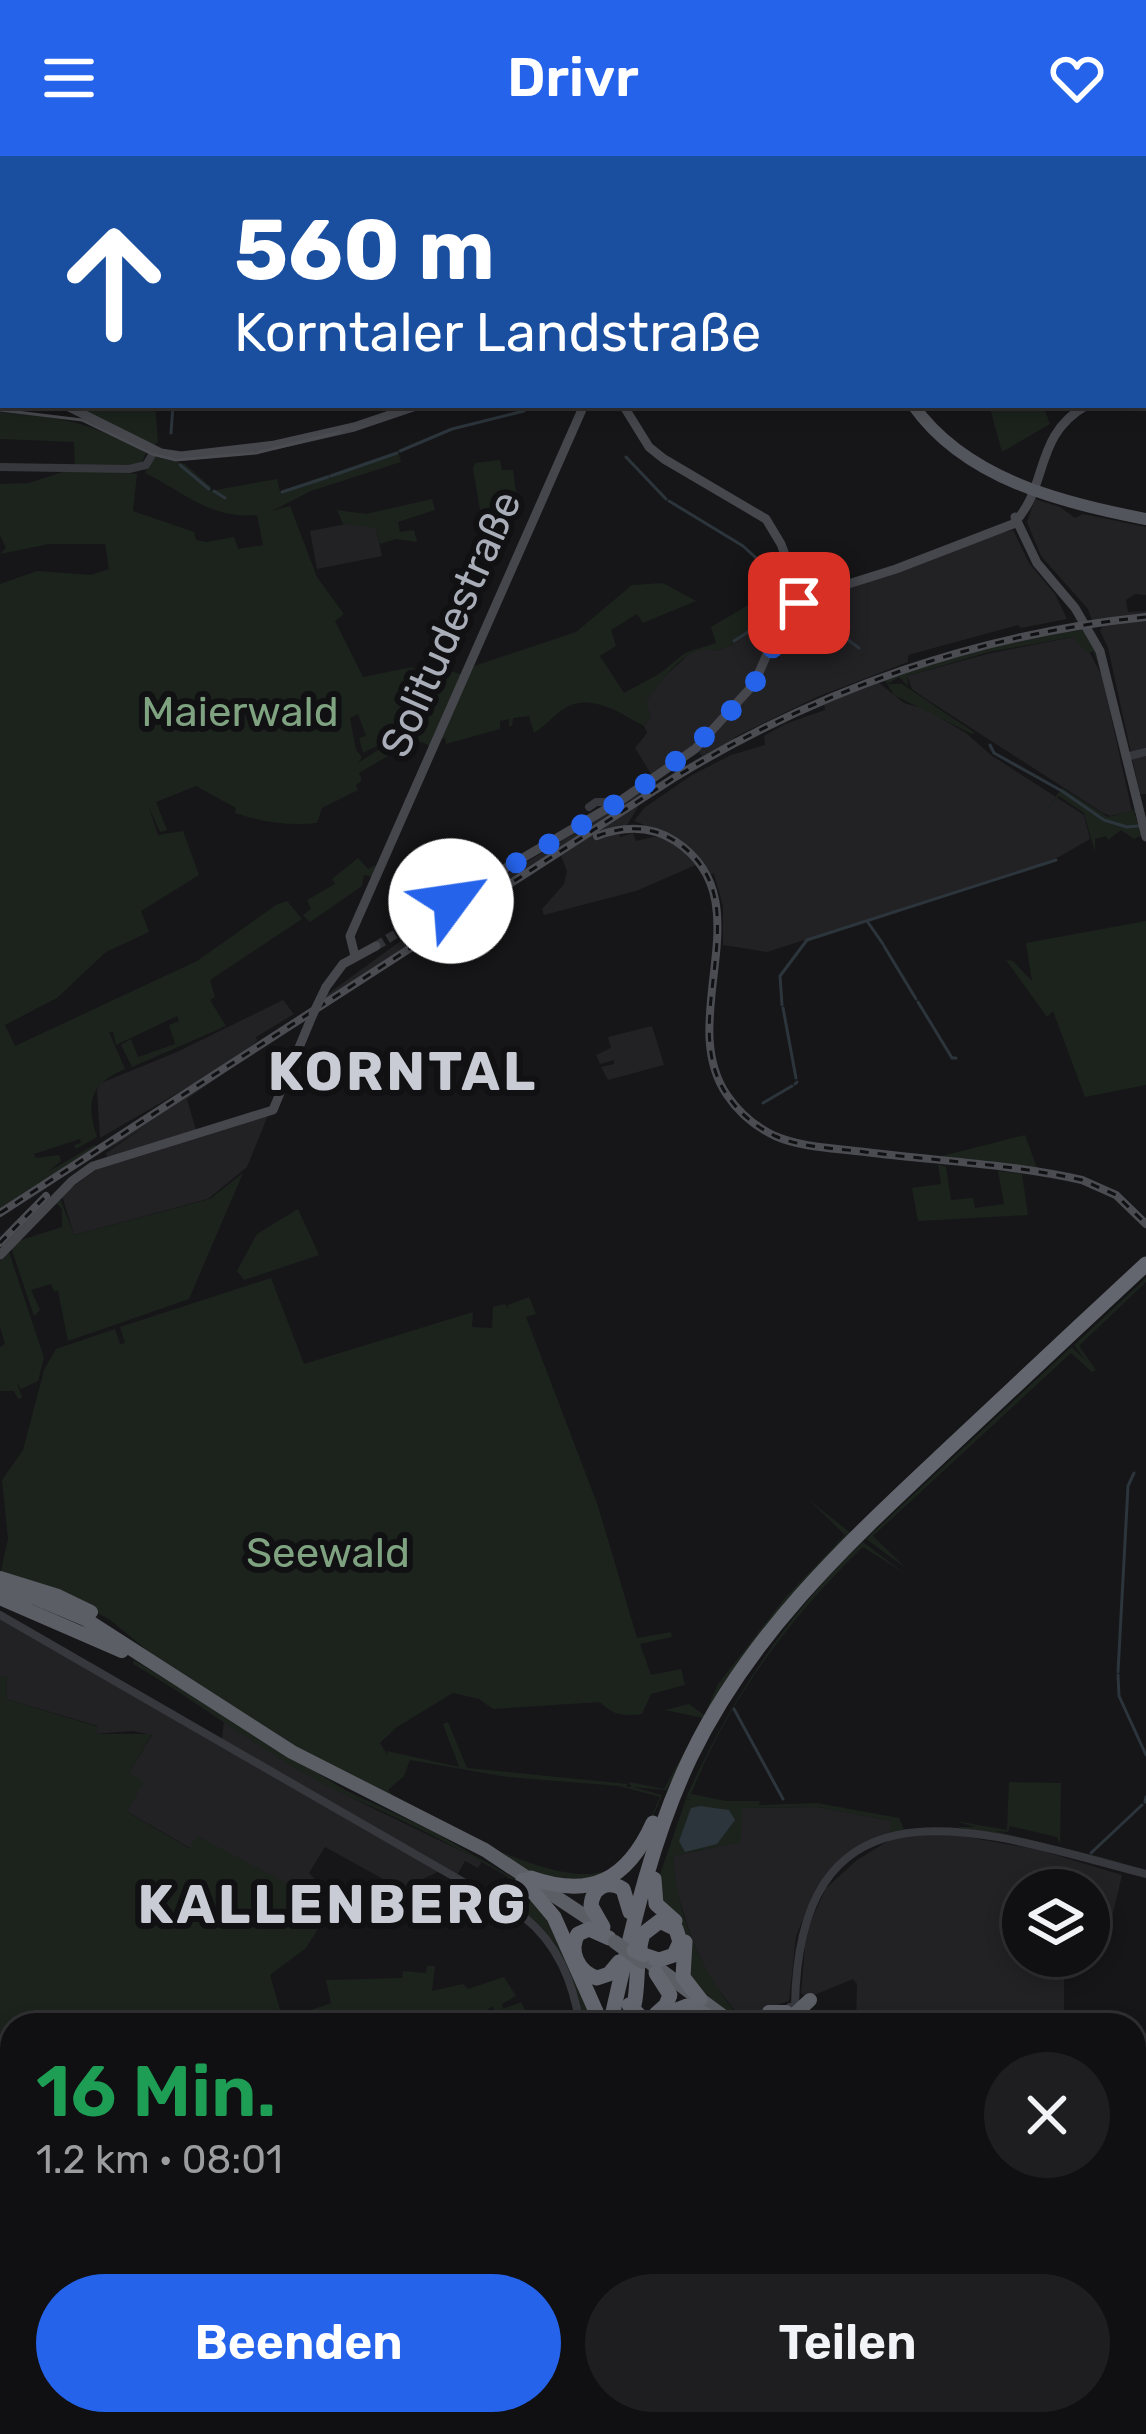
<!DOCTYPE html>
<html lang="de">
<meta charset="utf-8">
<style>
:root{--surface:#101012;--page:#1e1e20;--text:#f1f3f6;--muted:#9c9d9f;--line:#303032;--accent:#2563eb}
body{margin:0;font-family:Rubik,sans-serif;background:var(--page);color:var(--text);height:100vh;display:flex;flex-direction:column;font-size:45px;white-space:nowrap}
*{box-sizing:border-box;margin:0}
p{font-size:39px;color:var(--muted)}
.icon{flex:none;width:66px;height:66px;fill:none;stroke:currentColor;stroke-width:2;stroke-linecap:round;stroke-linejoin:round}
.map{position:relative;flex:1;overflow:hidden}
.drawer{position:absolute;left:0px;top:1857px;width:1146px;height:423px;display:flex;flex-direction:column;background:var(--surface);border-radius:36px 36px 0 0;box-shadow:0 6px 18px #0003,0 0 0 3px var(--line)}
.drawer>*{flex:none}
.top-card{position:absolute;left:0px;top:0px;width:1146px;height:252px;box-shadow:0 6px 18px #0003,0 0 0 3px var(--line);background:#1a4fa0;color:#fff;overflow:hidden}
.tools{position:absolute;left:1002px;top:1713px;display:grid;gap:24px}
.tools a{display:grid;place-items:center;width:108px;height:108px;border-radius:50%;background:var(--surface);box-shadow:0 6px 18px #0003,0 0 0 3px var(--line);font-size:60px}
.pin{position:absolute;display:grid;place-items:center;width:102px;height:102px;color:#fff;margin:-51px;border-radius:24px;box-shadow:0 6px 18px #0006}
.me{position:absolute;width:132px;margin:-66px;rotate:59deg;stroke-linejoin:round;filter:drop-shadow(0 0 9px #0008)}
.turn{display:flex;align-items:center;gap:42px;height:252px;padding:0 36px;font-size:54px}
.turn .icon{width:156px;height:156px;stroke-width:2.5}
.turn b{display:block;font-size:84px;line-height:102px}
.round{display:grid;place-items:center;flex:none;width:126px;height:126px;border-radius:63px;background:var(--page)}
.head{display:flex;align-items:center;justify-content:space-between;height:204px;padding:0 36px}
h1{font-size:72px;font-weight:600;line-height:90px;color:#1e9e55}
.button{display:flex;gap:24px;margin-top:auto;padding:24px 36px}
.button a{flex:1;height:138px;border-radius:72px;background:var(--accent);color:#fff;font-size:48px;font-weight:600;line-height:138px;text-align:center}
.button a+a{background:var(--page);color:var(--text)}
header{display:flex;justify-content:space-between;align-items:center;height:156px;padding:0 36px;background:var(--accent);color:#fff;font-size:54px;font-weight:600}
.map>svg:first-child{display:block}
.built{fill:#222225}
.green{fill:#1c231d;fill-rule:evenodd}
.water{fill:#2c353c}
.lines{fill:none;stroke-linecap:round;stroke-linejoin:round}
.stream{stroke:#2c353c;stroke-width:3}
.secondary-tunnel{stroke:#333438;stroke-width:9;stroke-dasharray:9 4.5;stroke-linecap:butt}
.tertiary{stroke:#37383d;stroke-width:8}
.secondary{stroke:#45474d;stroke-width:9}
.primary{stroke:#53555c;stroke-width:12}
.trunk{stroke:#5b5e65;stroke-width:14}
.motorway{stroke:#63666e;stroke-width:15}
.tram{stroke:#4a4c52;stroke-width:3}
.rail-casing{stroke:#4a4c52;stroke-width:8}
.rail{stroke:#111113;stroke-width:3;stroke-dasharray:9;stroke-linecap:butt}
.secondary-bridge{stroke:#45474d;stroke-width:9}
.trunk-bridge{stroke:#5b5e65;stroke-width:14}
.motorway-bridge{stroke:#63666e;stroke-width:15}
.route{stroke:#2563eb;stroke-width:21;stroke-dasharray:0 37.8}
.labels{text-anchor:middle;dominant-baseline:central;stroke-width:12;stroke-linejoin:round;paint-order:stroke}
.street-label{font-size:42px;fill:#a8adb8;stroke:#111113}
.park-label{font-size:42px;fill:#7fa381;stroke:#111113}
.district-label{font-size:54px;font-weight:bold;letter-spacing:3px;fill:#c9ccd4;stroke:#111113}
</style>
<header><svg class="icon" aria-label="menu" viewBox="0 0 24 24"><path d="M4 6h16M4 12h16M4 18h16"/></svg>Drivr<svg class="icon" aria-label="heart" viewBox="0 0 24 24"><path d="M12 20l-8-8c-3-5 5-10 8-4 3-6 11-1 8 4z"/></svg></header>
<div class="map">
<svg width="1146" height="2278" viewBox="0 0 1146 2278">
<rect width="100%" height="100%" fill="#161618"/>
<!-- built -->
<g class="built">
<polygon points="1035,343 1060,351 1075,362 1083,358 1146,371 1146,439 1135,438 1126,444 1128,456 1146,455 1146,638 1140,638 1108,492 1100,474 1106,467 1090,469 1092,464 1088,453 1041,400 1027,366"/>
<polygon points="351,367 376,372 382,400 317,413 310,375"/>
<polygon points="1013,374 1029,407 1055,438 1067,463 1021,472 1018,469 908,499 908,506 817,541 735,581 737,586 644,641 624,674 619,675 620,681 633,677 636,685 661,679 685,693 698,708 636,735 544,759 542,753 564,728 567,715 561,700 452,769 453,773 422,793 419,790 326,847 325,840 424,768 702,600 696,592 653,621 635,592 647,577 644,570 651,559 641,543 693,494 706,492 716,495 736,487 744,477 768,487 800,450 809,445 957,390"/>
<polygon points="1073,481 1091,499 1102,520 1132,655 1110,660 1103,657 923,541 912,533 907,520 987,498"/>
<polygon points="878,526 904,547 925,553 966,577 991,599 1084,659 1090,683 1059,701 1021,715 767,796 723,789 723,750 714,718 709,717 697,699 672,679 634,665 644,652 692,619 731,599 765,589 764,580 785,568 825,554 824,548"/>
<polygon points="283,844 294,858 256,881 257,885 245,895 314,850 311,857 187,943 196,974 268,959 247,1011 208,1043 74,1079 63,1043 59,1041 108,1005 106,997 146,970 106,995 128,977 104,992 102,989 212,917 100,982 97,934 101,927 177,896"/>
<polygon points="652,870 664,909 608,924 601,911 614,908 614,904 600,908 596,899 611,892 608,881"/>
<polygon points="0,1459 222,1583 224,1564 352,1642 482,1705 478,1712 465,1705 456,1721 442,1714 401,1733 325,1691 309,1717 323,1732 326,1749 198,1681 190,1692 126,1655 129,1617 152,1579 133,1575 94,1578 98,1570 6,1543 7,1520 0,1520"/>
<polygon points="817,1651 892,1665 890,1677 842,1703 816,1733 796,1780 789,1845 740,1862 710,1822 692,1784 676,1733 673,1700 740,1686 741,1652"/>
<polygon points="946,1677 1039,1694 1122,1719 1108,1779 1095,1793 1089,1793 1089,1734 1023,1734 1023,1800 1064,1800 1064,1861 979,1869 856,1869 857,1828 853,1823 812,1840 801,1838 806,1776 826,1732 857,1704 888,1685 917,1678"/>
</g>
<!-- green -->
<g class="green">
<polygon points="70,249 155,249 158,286 153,290"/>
<polygon points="989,249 1043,249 1050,268 1002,296"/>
<path d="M0 256C66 262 87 265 146 297L141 308 78 313 137 318 133 355 194 376 196 384 207 386 234 381 238 393 263 389 257 359C209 363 186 337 145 317L154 300 185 308 211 331 210 335 277 323 280 335 398 295 401 306 311 335 272 355 290 350 317 421 344 458 335 465 363 521 412 511 420 523 427 522 428 513 441 512 463 519 471 511 576 476 632 429 663 427 696 445 643 467 637 458 611 474 616 490 600 500 624 537 659 518 685 497 716 487 711 471 762 441 778 467 768 490 744 477 736 487 716 495C686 485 662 525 646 546L651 559 644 570C623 559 593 537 567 551 555 557 546 570 534 577L529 560 513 562 512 570H509V563L500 565V573L446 588 445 582 440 583 433 592C407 576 389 584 363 597L359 582 366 580 358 558 350 562 356 594 362 601 358 607 383 591 388 600 359 617 362 624 356 629 358 634 322 652 317 667C287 670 263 666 235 657L236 652 196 630 156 646 167 674 160 676 148 649 158 679 183 675 199 719 141 755 149 776 106 796 57 842 5 869 15 890 197 805 276 749 287 745 302 763 210 824 215 841 210 844 226 870 132 911 121 889 131 883 138 901 175 888 169 869 179 865 177 860 116 889 113 876H109L125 913C89 928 86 947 97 981L76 993 74 989 81 987 80 983 34 998 36 1002 59 999 61 1005 48 1016 94 989 98 990 0 1053V428L37 415 91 419 109 413 105 388H49L0 398 6 392 0 379V328L29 327 75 312 74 286 0 283Z"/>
<polygon points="500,304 502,314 513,314 517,344 480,354 473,312 475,307"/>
<polygon points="432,343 435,354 398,366 400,376 414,374 417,386 396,383 380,388 376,372 343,368 337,354 366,358"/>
<polygon points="1077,471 1074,475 1085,472 1096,493 1100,512 1093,495 1088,498 1073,481 989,496 907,520 908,530 899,521 887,528 902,528 975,577 972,578 894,539 883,521 985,490"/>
<polygon points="1062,632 1108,661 1135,654 1138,656 1134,657 1143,679 1134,683 1121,674 1108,684 1106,680 1095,683 1095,696 1084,657 1059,640 1042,659"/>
<polygon points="358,702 368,713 376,709 374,721 364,719 362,730 310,766 303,759 311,753 307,744 335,728 332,723"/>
<polygon points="1146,765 1146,929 1085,941 1053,855 1047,861 1006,804 1013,805 1032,825 1026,787"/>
<polygon points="1025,979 1038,1015 933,1003 934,1002"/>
<polygon points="938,1008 946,1011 951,1044 973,1042 975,1052 1004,1048 998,1015 1022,1018 1028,1059 918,1065 912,1032 941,1028"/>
<polygon points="243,1017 189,1143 68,1185 58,1135 54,1135 51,1128 31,1134 40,1154 34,1160 11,1091 18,1085 62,1071 62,1053 56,1047 60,1042 74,1079 210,1043"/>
<polygon points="298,1053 319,1099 244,1124 237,1115 257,1078"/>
<polygon points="9,1096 44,1202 38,1225 21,1233 17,1226 22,1242 18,1243 14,1235 0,1235 0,1191 5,1188 0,1171 0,1105"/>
<path d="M271 1122 304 1208 473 1156 472 1171 492 1172 493 1151 505 1148 509 1153 508 1149 529 1141 536 1158 526 1161 598 1350 637 1482 671 1476 672 1481 640 1488 651 1519 681 1513 685 1529 651 1538 642 1558C623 1560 614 1560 600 1546L493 1553 479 1543 453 1537 397 1571 380 1587 388 1600 387 1595 459 1611 443 1568 448 1566 467 1612 628 1628 626 1631H631L629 1626 664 1633 703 1562 665 1554 689 1548 704 1559 718 1528 785 1442 845 1379 809 1344 852 1378 702 1570 666 1634 633 1631 662 1639 643 1684 606 1721 545 1725 324 1612 160 1505 109 1463 60 1438 0 1419 8 1383 2 1324 23 1294 44 1214 56 1193 115 1173 120 1188 125 1187 120 1171ZM410 1604 507 1621 619 1630 660 1641C649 1665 638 1697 614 1711 566 1741 443 1667 396 1644L388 1634 404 1620Z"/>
<polygon points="1146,1122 1146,1126 1079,1190 1096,1214 1092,1216 1071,1197 873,1380 907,1413 866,1383 1069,1193 1072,1191 1085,1204 1074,1189"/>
<path d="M863 1386 904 1417 863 1391C790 1461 729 1543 691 1638L726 1645H760L759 1649 817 1647 899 1662 904 1673 842 1703 889 1677 892 1665 817 1651 742 1652 741 1686 673 1700C676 1760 702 1817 740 1862L736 1865 691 1831 657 1727 686 1643 692 1644 686 1642 688 1637C732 1542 786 1459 863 1386Z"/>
<path d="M134 1504 345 1634 434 1676 520 1726 544 1748 553 1763 593 1869H582L555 1788 526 1760 532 1736 506 1726 508 1721C457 1691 406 1665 352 1642 278 1610 205 1549 133 1508Z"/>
<polygon points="0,1520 7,1520 6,1543 99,1571 95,1578 152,1578 129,1617 144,1626 127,1656 189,1692 197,1680 288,1728 304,1742 297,1752 321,1768 306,1792 270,1819 283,1864 331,1847 326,1824 402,1822 403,1815 426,1817 427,1810 435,1810 432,1835 463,1828 468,1833 504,1821 516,1840 502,1848 503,1853 521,1846 525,1854 505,1869 482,1869 496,1857 492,1850 471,1869 419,1869 404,1863 390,1866 375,1860 358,1859 297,1869 12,1869 12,2002 0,2006 0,1878 1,1887 4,1882 0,1876"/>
<polygon points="1009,1626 1061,1627 1060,1689 1057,1681 1010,1670 1008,1676 995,1675 1129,1708 956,1671 975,1671 956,1665 1007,1674"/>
</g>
<!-- water -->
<polygon class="water" points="700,1650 729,1654 735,1664 717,1688 685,1696 679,1685 691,1652"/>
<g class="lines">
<!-- stream -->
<g class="stream">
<polyline points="248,3 250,0"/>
<polyline points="171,277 173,249"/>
<polyline points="400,295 452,273 524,255"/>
<polyline points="626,301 666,343"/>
<polyline points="180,309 209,333"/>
<polyline points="331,320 397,297"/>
<polyline points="214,335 225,342"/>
<polyline points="282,336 328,321"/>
<polyline points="669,345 743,390 768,413 775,414 777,425 794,444"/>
<polyline points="804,452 859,492"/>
<polyline points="777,457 791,446"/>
<polyline points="734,485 773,460"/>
<polyline points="990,589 994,597 1062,635 1104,664 1127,671 1138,670"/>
<polyline points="867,765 883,788"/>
<polyline points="884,790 916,843"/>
<polyline points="918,846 952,902 956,902"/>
<polyline points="782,849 780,820 807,784 1056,704"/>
<polyline points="783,852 796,922"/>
<polyline points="795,928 797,926"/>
<polyline points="763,947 792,930"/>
<polyline points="1118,1516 1128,1330 1134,1317"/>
<polyline points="1118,1519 1119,1540 1146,1599"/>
<polyline points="734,1553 783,1643"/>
<polyline points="1145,1646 1146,1641"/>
<polyline points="1091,1697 1142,1649"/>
</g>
<!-- secondary-tunnel -->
<polyline class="secondary-tunnel" points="376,790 451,744"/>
<!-- tertiary -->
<g class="tertiary">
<polyline points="0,311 129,313 146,309 155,294"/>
<polyline points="1126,601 1146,596"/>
<polyline points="589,651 596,646 616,646"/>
<path d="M0 1459 524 1761C558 1788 573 1826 580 1869"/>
<path d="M790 1851 795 1850C799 1604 989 1677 1146 1718"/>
<polyline points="733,1868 770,1856"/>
</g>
<!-- secondary -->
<g class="secondary">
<polyline points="1143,217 1146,215"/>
<polyline points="65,249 161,297 181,300 275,289 354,271 419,249"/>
<polyline points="623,249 649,291 664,303 766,363 781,388 800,439"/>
<polyline points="1015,361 1037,407 1075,452 1100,495 1146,681"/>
<path d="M807 441 896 413 1013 368C1050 331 1032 280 1087 249"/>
<polyline points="451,744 620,645 695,593 754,528 778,473 799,447"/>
<polyline points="355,800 350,780 584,249"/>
<polyline points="326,831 343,808 376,790"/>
<polyline points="0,1099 72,1025 93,1010 273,954 313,858"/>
</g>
<!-- primary -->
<g class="primary">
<polyline points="663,0 670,3"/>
<polyline points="760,0 765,3"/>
<polyline points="148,3 150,0"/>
<polyline points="682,3 687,0"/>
<polyline points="0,249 26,249"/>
<path d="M913 249C965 323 1062 347 1146 363"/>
<polyline points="1134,2112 1146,2120"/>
</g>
<!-- trunk -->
<g class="trunk">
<polyline points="0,1422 58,1440 91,1456"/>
<polyline points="0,1435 35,1442 85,1463 292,1596 485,1694 603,1772"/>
<polyline points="0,1442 122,1495"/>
<polyline points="652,1808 728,1864"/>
<polyline points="769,1856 786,1856 794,1862"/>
<polyline points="797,1856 810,1844"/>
</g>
<!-- motorway -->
<g class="motorway">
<path d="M531 1722C591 1743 627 1724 653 1667"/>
<polyline points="654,1723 656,1748 675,1765"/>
<polyline points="523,1724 554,1761 602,1869"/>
<path d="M603 1771 591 1750C592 1732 607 1723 623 1733L630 1756"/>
<path d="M609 1782 589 1773 578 1778C568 1795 578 1816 597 1822L609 1818 619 1806"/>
<polyline points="685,1786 683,1821 700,1843"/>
<polyline points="656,1858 666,1849 670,1839 656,1817"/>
<path d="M610 1869C631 1777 650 1685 691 1600 751 1476 848 1387 946 1295 1013 1232 1079 1170 1146 1108"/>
<path d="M627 1869C642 1841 633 1808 643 1778L660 1765 676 1773 680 1786 674 1799 659 1804 644 1799"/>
<polyline points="638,1869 687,1850 725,1868"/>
<polyline points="522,2278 524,2268"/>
</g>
<!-- tram -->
<g class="tram">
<polyline points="695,3 696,0"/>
<polyline points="0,254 82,264 152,298 176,304 256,297 340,276"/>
</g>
<defs>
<g id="rail">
<path d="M597 680C624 670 650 669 675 685 766 744 674 862 727 939 739 957 756 971 775 980 803 992 835 992 865 996 937 1005 1012 1008 1082 1024L1116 1039 1146 1068"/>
<path d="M0 1057 677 620C820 533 979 478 1146 461"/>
<polyline points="0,1087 46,1040"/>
</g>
</defs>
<!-- rail casing -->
<use href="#rail" class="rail-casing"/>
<!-- rail -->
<use href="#rail" class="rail"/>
<!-- secondary-bridge -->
<polyline class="secondary-bridge" points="313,858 326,831"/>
<!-- trunk-bridge -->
<g class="trunk-bridge">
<polyline points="615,1786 642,1806"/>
<polyline points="728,1864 735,1869"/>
</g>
<!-- motorway-bridge -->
<g class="motorway-bridge">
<polyline points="634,1794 644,1799"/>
<polyline points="629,1849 639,1859"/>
</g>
</g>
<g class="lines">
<!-- route -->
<path class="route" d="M451 745C554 682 672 629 749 534 771 508 773 477 799 447"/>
</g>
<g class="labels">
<!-- street labels -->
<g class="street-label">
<text transform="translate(451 468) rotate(-66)">Solitudestraße</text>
</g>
<!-- park labels -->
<g class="park-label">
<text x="240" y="556">Maierwald</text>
<text x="328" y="1397">Seewald</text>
</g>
<!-- district labels -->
<g class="district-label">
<text x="403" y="916">KORNTAL</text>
<text x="333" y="1749">KALLENBERG</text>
</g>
</g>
</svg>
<div class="tools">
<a><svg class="icon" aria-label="layers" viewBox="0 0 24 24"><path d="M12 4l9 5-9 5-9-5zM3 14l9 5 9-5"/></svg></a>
</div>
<div class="pin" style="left:799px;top:447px;background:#d93025"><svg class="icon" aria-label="arrive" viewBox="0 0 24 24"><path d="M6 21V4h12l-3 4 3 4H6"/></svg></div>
<svg class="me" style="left:451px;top:745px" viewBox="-20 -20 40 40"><circle r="19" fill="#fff"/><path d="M0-13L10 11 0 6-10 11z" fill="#2563eb"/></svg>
<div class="top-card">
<div class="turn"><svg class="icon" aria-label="ahead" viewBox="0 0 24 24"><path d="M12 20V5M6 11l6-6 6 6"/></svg><div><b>560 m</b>Korntaler Landstraße</div></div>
</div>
<section class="drawer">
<div class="head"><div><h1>16 Min.</h1><p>1.2 km · 08:01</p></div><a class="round"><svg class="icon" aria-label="close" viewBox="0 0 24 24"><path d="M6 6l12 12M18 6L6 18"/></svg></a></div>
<div class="button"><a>Beenden</a><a>Teilen</a></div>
</section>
</div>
